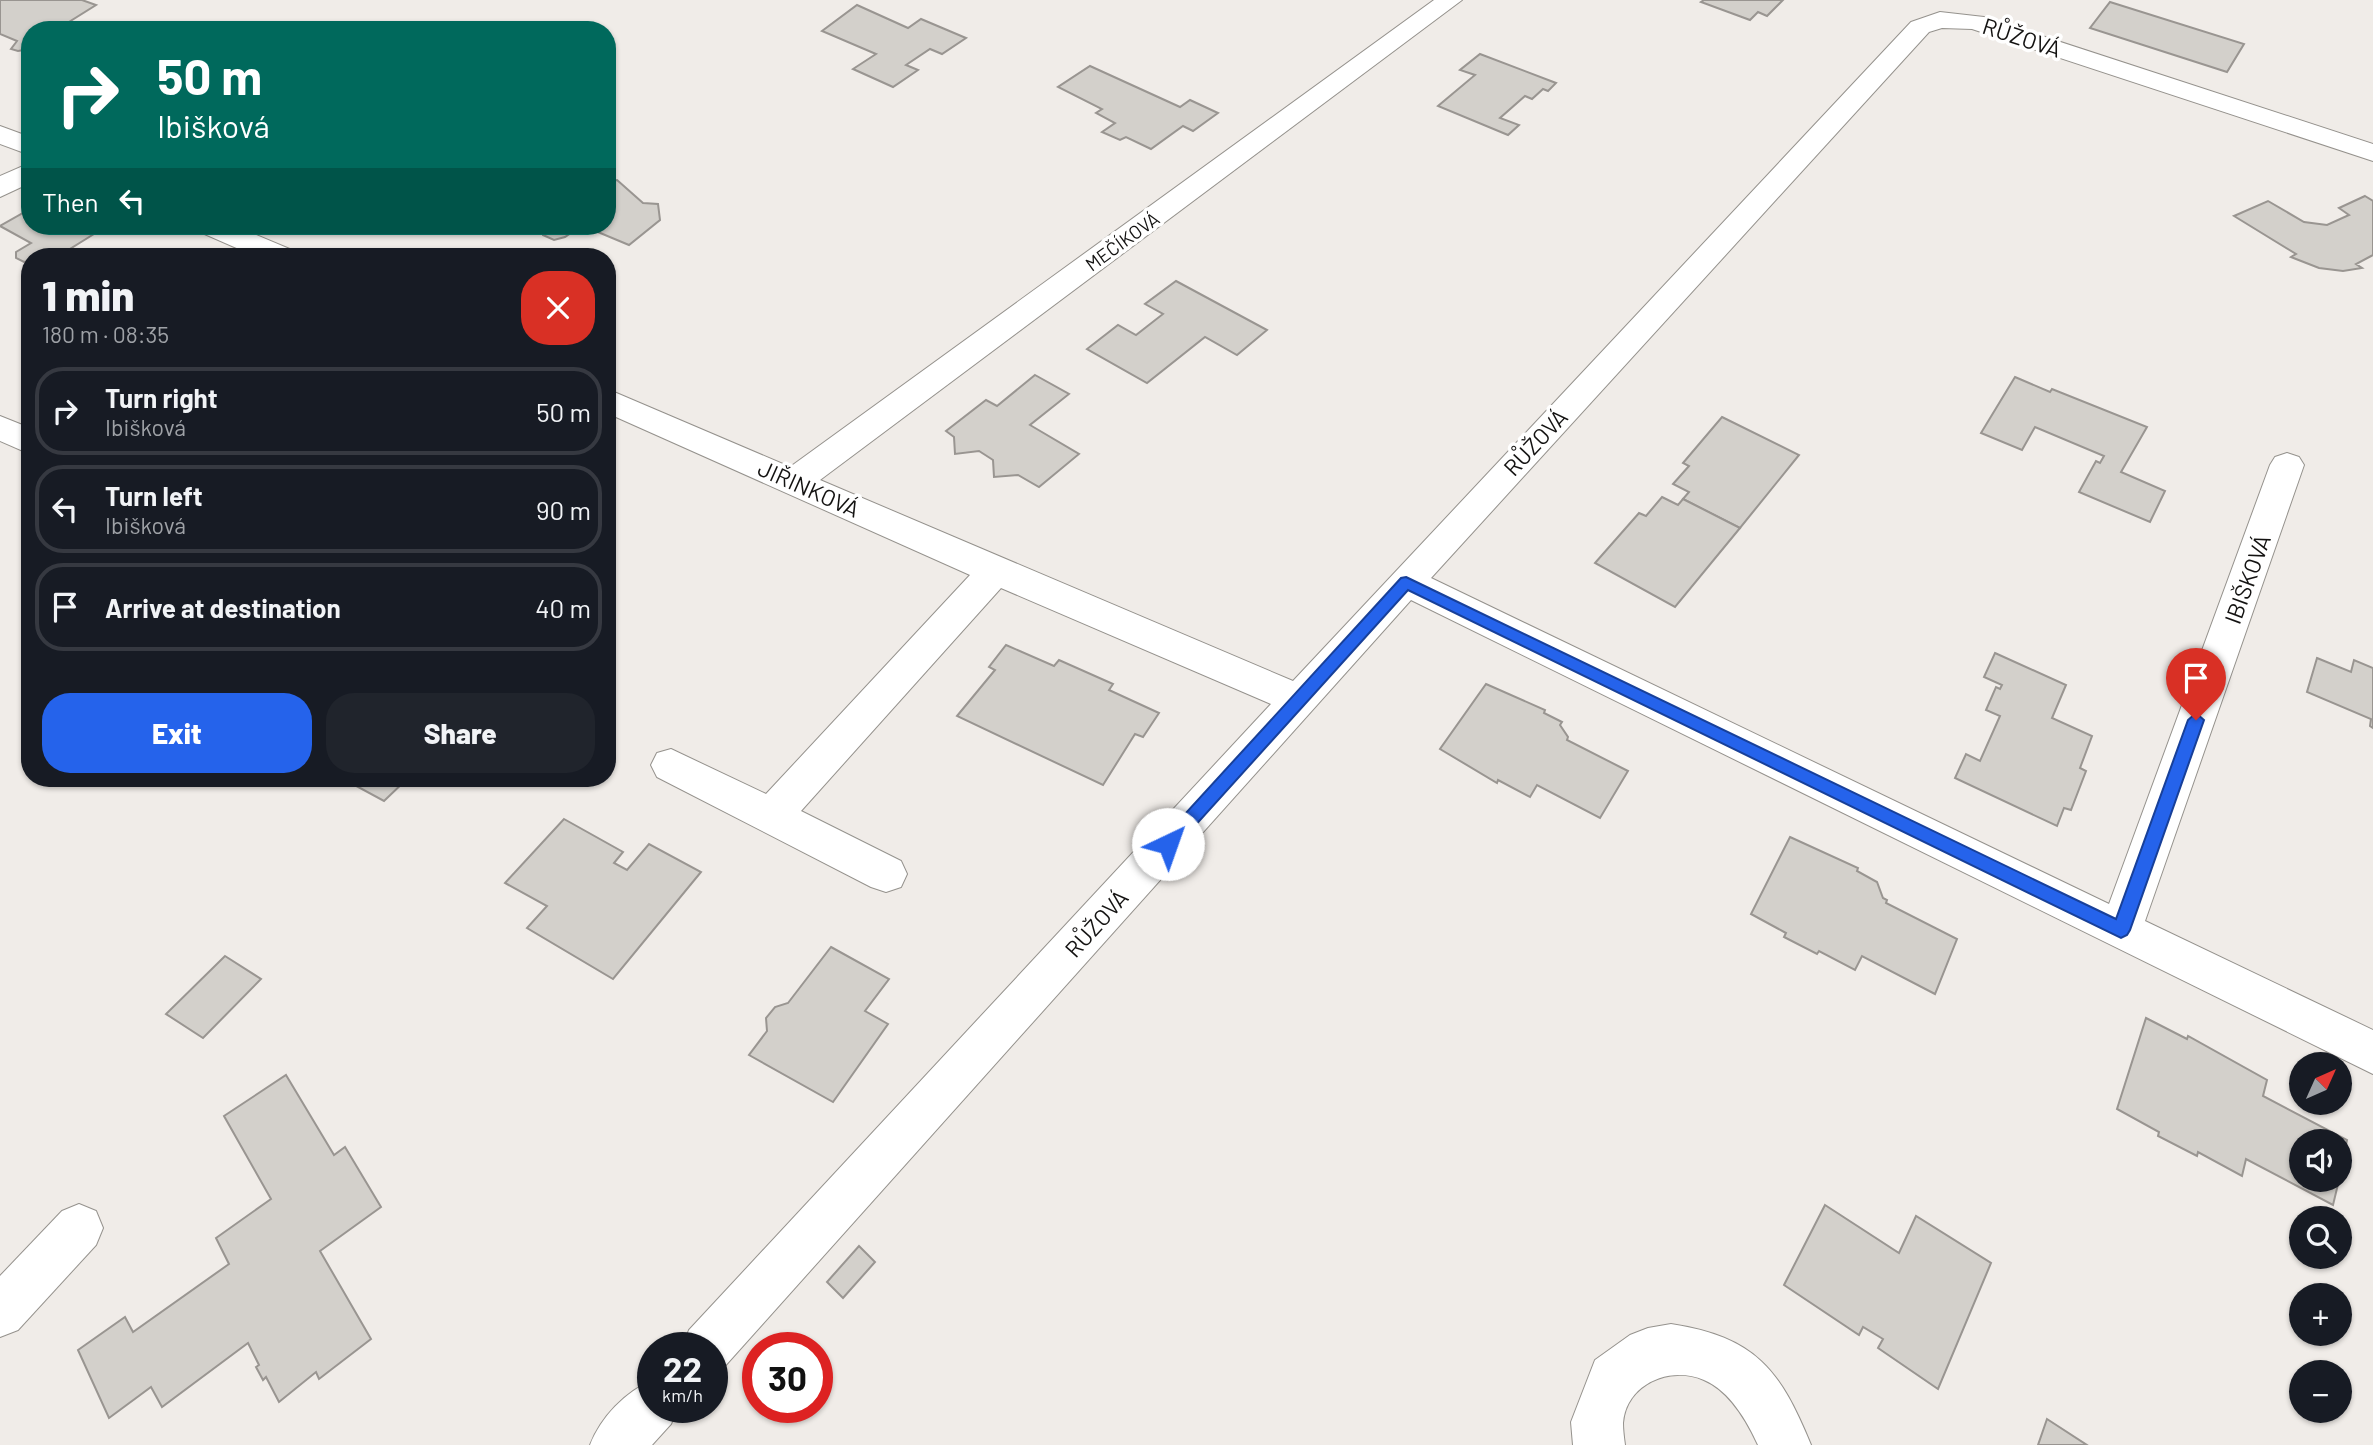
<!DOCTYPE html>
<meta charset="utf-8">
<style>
:root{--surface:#171b24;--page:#20242c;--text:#f1f3f6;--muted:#9ea1a6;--line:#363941;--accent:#2563eb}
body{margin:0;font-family:Barlow,sans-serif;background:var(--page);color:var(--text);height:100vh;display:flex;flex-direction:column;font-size:26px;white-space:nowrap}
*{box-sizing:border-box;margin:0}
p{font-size:23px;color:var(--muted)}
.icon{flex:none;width:38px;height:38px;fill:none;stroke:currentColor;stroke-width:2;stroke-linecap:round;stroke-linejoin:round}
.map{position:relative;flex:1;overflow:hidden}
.drawer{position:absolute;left:21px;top:248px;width:595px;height:539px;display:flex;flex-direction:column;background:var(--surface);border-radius:28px;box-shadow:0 2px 5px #0004}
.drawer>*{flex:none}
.hud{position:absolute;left:21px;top:21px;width:595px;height:214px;border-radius:28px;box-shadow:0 2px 5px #0004;background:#00695c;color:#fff;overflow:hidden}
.needle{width:46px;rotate:45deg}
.fabs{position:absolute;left:2289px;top:1052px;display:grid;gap:14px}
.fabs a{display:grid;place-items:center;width:63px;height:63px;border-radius:50%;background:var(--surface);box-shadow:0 2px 5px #0004;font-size:35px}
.speed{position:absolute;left:637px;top:1332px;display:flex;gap:14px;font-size:35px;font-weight:700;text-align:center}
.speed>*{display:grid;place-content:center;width:91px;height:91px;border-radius:50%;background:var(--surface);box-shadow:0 2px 5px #0004;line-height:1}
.speed small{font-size:18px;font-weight:400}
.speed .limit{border:10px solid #d22;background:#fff;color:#111}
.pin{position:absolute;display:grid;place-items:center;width:60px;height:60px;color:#fff;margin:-72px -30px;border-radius:50% 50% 50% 0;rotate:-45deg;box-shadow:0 0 7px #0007}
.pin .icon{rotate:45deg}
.me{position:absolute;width:77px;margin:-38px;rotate:42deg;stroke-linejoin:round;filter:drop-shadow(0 0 5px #0008)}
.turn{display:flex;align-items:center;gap:24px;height:147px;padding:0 21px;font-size:32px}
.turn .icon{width:91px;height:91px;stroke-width:2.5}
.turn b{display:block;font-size:49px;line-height:60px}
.then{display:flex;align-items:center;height:66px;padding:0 21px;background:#0003;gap:14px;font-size:26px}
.round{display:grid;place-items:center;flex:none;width:74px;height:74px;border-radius:28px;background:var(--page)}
.summary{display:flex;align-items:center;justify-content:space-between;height:119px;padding:0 21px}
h1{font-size:42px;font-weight:800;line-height:52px}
.button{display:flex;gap:14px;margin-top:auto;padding:14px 21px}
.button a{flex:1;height:80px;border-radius:28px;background:var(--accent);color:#fff;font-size:28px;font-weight:800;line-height:80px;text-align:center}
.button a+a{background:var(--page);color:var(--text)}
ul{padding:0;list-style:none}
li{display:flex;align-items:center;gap:21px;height:88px;margin:0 14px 10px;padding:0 7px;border:4px solid var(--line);border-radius:28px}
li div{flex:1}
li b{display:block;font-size:26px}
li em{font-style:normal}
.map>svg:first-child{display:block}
.building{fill:#d3d0cb;stroke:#999591;stroke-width:2}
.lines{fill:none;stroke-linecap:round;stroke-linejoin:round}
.minor-casing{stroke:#95928d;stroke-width:2}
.minor{fill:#fff;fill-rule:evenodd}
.route{fill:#2563eb;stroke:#184099;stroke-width:2}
.labels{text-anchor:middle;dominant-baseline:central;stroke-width:7;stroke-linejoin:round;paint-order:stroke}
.far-street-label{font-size:19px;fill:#131211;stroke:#fff}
.street-label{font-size:23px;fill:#131211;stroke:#fff}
</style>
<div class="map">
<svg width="2373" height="1445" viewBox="0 0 2373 1445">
<rect width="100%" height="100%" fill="#f0ece8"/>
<!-- building -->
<g class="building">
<polygon points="0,0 82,0 96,5 56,30 30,30 30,49 18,51 11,49 17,41 0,34"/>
<polygon points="1704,0 1783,0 1767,16 1758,12 1750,20 1701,2"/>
<polygon points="2110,2 2244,44 2227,72 2090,28"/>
<polygon points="857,5 908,28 921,19 966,38 942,54 930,49 906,65 918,70 893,87 853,69 876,54 822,31"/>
<polygon points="1480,54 1556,83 1548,91 1543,89 1532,99 1525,96 1500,118 1519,125 1508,135 1438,106 1475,75 1460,70"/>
<polygon points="1090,66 1180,107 1190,100 1218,113 1193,131 1183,126 1151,149 1126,137 1120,140 1102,132 1115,123 1096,113 1102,109 1058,87"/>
<polygon points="617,180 643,203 658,204 660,220 629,245 586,227 578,228 565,237 554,240 543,235 543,229 547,226 607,226 607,182"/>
<polygon points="2365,196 2373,201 2373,255 2356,264 2362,268 2343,271 2319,268 2296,259 2291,257 2296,254 2234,216 2268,201 2304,222 2327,225 2349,215 2339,208"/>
<polygon points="30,209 30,226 95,226 102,229 57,257 30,257 30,261 24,262 16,258 16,252 31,243 0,226"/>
<polygon points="1176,281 1267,330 1237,355 1205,337 1147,383 1087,349 1118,325 1136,335 1163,314 1145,304"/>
<polygon points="1035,375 1069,394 1030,425 1079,454 1039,487 1018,475 994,477 993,460 979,451 955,454 954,437 946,431 986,400 997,406"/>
<polygon points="2015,377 2050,392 2052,389 2147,427 2121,472 2165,491 2150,522 2079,492 2096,461 2100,463 2104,456 2035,427 2022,450 1981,433"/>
<polygon points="1722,417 1799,455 1740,528 1683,499 1689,492 1673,484 1689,466 1683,463"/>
<polygon points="1662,497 1678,505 1683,499 1740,528 1675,607 1595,563 1639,513 1646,516"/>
<polygon points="1006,645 1054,666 1059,660 1113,684 1109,690 1159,713 1143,737 1135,734 1103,785 957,716 995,670 989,667"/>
<polygon points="1995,653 2066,685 2052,718 2092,736 2080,768 2086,771 2071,810 2064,808 2057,826 1955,778 1966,754 1980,761 2000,716 1986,710 1996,687 2000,689 2002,685 1984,677"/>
<polygon points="2317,658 2351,672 2354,660 2373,668 2373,728 2370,726 2371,719 2307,692"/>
<polygon points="1486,684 1545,710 1544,713 1562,722 1560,725 1568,737 1567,740 1628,771 1600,818 1537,785 1530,797 1498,780 1497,783 1440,749"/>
<polygon points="349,779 407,779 384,801 347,781"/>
<polygon points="564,819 623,852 614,863 627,870 649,844 701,872 613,979 527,928 547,906 505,883"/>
<polygon points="1790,837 1858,868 1857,871 1877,882 1883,898 1887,900 1886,903 1957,939 1935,994 1862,956 1855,970 1819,951 1817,954 1784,937 1786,933 1751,914"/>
<polygon points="831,947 889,979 865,1011 888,1024 833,1102 749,1055 767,1031 766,1018 775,1007 788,1003"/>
<polygon points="225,956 261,979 203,1038 166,1014"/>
<polygon points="2146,1018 2187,1039 2188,1036 2267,1080 2263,1096 2347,1140 2340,1174 2340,1141 2301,1141 2301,1180 2339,1180 2333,1205 2246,1159 2242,1176 2198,1152 2197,1156 2158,1136 2159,1132 2117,1109"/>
<polygon points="286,1075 334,1155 345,1147 381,1207 320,1251 371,1339 319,1379 316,1372 279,1402 266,1377 263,1380 256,1367 259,1365 248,1343 162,1407 151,1387 109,1418 78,1350 125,1317 133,1332 229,1264 216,1238 271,1199 224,1116"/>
<polygon points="1825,1205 1899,1253 1916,1216 1991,1263 1938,1389 1878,1348 1883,1339 1863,1327 1859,1335 1784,1285"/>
<polygon points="859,1246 875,1262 843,1298 827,1282"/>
<polygon points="2047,1419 2087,1445 2038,1445"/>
</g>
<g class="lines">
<defs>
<g id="minor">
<polygon points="1434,0 1462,0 820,480 1293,681 1911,22 1940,12 1984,17 2373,144 2373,161 1972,29 1942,28 1929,32 1431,578 2109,904 2270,465 2275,457 2287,453 2299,457 2304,465 2145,921 2373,1030 2373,1074 1411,600 725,1366 712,1371 712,1348 682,1348 689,1330 1271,704 1001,588 801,811 901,861 907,874 901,887 886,892 871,887 657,777 651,765 657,753 671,749 766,794 970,575 607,413 607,389 790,467"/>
<polygon points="0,126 30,137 30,155 0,144"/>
<polygon points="30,163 30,183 0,197 0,176"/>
<polygon points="195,226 235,226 292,250 297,257 257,257 200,232"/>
<polygon points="0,416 30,428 30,454 0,441"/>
<polygon points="79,1204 96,1211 103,1228 96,1245 18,1330 0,1337 0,1276 62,1211"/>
<path d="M1671 1324C1755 1337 1780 1369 1811 1445H1758C1747 1421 1730 1391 1704 1380 1670 1365 1626 1384 1623 1423 1623 1430 1624 1438 1625 1445H1573L1571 1422 1595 1360 1630 1335 1648 1328Z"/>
<path d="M653 1380V1407H678L671 1424 652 1445H590C601 1417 625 1392 653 1380Z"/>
</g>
</defs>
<!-- minor casing -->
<use href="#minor" class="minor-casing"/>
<!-- minor -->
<use href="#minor" class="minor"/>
</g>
<!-- route -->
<polygon class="route" points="1406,577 2116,919 2188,720 2196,713 2204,720 2130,930 2127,935 2121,938 1408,590 1174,849 1168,851 1163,849 1160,844 1163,838 1401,578"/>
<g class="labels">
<!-- far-street labels -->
<g class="far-street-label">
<text transform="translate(1122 241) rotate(-36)">MEČÍKOVÁ</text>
</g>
<!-- street labels -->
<g class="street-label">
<text transform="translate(2022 37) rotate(18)">RŮŽOVÁ</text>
<text transform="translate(1535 442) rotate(-47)">RŮŽOVÁ</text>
<text transform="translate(809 488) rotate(24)">JIŘINKOVÁ</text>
<text transform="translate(2247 579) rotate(-70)">IBIŠKOVÁ</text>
<text transform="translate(1096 923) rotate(-48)">RŮŽOVÁ</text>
</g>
</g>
</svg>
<div class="fabs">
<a><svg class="needle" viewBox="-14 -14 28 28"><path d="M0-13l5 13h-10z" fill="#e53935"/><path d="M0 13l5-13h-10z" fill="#9ea1a6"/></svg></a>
<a><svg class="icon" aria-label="sound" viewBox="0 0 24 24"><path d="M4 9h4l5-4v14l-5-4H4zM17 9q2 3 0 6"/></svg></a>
<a><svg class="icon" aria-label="search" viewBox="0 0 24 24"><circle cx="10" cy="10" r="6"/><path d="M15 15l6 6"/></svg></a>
<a>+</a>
<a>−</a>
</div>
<div class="speed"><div>22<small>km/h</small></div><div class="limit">30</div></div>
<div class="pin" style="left:2196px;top:720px;background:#d93025"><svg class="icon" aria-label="arrive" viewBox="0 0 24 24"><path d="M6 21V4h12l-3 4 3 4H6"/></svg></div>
<svg class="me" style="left:1168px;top:844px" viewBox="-20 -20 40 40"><circle r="19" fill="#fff"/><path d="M0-13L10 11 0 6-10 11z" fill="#2563eb"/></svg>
<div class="hud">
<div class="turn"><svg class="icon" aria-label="right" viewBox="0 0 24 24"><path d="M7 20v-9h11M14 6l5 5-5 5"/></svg><div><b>50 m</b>Ibišková</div></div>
<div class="then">Then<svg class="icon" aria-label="left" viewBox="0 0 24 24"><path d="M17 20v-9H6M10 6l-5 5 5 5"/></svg></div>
</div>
<section class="drawer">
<div class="summary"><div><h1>1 min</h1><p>180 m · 08:35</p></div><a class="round" style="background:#d93025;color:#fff"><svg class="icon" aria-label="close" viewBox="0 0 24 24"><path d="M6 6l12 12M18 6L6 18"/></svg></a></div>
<ul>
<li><svg class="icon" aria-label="right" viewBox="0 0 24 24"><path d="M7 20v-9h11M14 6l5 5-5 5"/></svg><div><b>Turn right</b><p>Ibišková</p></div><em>50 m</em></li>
<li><svg class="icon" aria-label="left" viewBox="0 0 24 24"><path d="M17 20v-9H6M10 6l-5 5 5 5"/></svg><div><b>Turn left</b><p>Ibišková</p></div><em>90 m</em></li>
<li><svg class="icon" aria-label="arrive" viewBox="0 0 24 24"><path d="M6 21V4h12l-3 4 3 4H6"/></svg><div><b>Arrive at destination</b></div><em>40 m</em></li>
</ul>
<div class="button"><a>Exit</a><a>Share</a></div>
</section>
</div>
